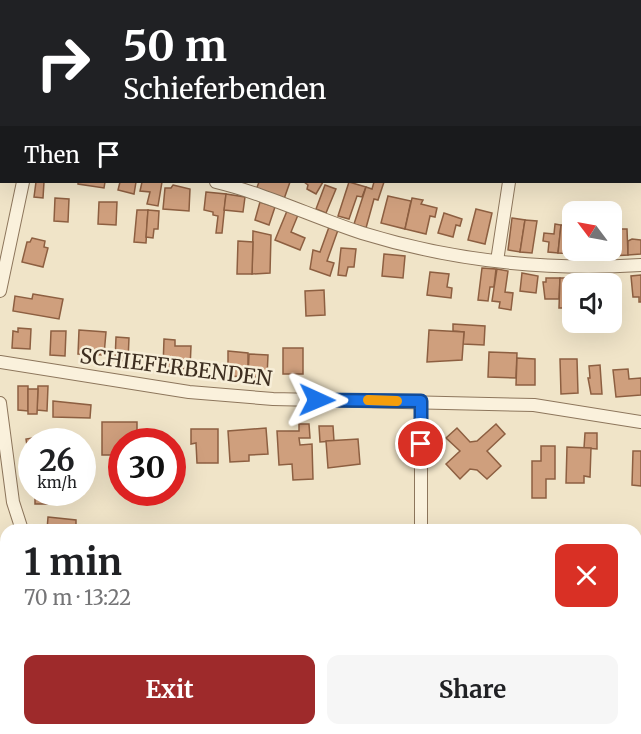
<!DOCTYPE html>
<meta charset="utf-8">
<style>
:root{--surface:#fff;--page:#f6f6f6;--text:#202124;--muted:#757577;--accent:#9e2a2b}
body{margin:0;font-family:Merriweather,serif;background:var(--page);color:var(--text);height:100vh;display:flex;flex-direction:column;font-size:22px;white-space:nowrap}
*{box-sizing:border-box;margin:0}
p{font-size:20px;color:var(--muted)}
.icon{flex:none;width:33px;height:33px;fill:none;stroke:currentColor;stroke-width:2;stroke-linecap:round;stroke-linejoin:round}
.map{position:relative;flex:1;overflow:hidden}
.side{position:absolute;left:0px;top:524px;width:642px;height:212px;display:flex;flex-direction:column;background:var(--surface);border-radius:18px 18px 0 0;box-shadow:0 6px 24px #0002}
.side>*{flex:none}
.hud{position:absolute;left:0px;top:0px;width:642px;height:183px;box-shadow:0 6px 24px #0002;background:#202124;color:#fff;overflow:hidden}
.needle{width:39px;rotate:302deg}
.buttons{position:absolute;left:562px;top:201px;display:grid;gap:12px}
.buttons a{display:grid;place-items:center;width:60px;height:60px;border-radius:12px;background:var(--surface);box-shadow:0 6px 24px #0002;font-size:30px}
.speed{position:absolute;left:18px;top:428px;display:flex;gap:12px;font-size:30px;font-weight:700;text-align:center}
.speed>*{display:grid;place-content:center;width:78px;height:78px;border-radius:50%;background:var(--surface);box-shadow:0 6px 24px #0002;line-height:1}
.speed small{font-size:15px;font-weight:400}
.speed .limit{border:9px solid #d22;background:#fff;color:#111}
.pin{position:absolute;display:grid;place-items:center;width:51px;height:51px;color:#fff;margin:-26px;border:3px solid #fff;border-radius:50%;box-shadow:0 2px 6px #0007}
.me{position:absolute;width:66px;margin:-33px;rotate:91deg;stroke-linejoin:round;filter:drop-shadow(0 0 4px #0008)}
.turn{display:flex;align-items:center;gap:21px;height:126px;padding:0 24px;font-size:27px}
.turn .icon{width:78px;height:78px;stroke-width:2.5}
.turn b{display:block;font-size:42px;line-height:51px}
.then{display:flex;align-items:center;height:57px;padding:0 24px;background:#0003;gap:12px;font-size:22px}
.round{display:grid;place-items:center;flex:none;width:63px;height:63px;border-radius:12px;background:var(--page)}
.headline{display:flex;align-items:center;justify-content:space-between;height:102px;padding:0 24px}
h1{font-size:36px;font-weight:700;line-height:45px}
.button{display:flex;gap:12px;margin-top:auto;padding:12px 24px}
.button a{flex:1;height:69px;border-radius:12px;background:var(--accent);color:#fff;font-size:24px;font-weight:700;line-height:69px;text-align:center}
.button a+a{background:var(--page);color:var(--text)}
.map>svg:first-child{display:block}
.green{fill:#c9cf9b}
.cemetery{fill:#bfc49a}
.building{fill:#cf9f7d;stroke:#8d5f41;stroke-width:1.5}
.lines{fill:none;stroke-linecap:round;stroke-linejoin:round}
.service-casing{stroke:#8d765c;stroke-width:8}
.minor-casing{stroke:#8d765c;stroke-width:14}
.service{stroke:#faf1dc;stroke-width:6}
.minor{stroke:#faf1dc;stroke-width:12}
.route-casing{stroke:#114b97;stroke-width:15}
.route{stroke:#1a73e8;stroke-width:10}
.slow{stroke:#f59e0b;stroke-width:10}
.labels{text-anchor:middle;dominant-baseline:central;stroke-width:5;stroke-linejoin:round;paint-order:stroke}
.street-label{font-size:21px;fill:#3d2e20;stroke:#f7eed8}
</style>
<div class="map">
<svg width="641" height="734" viewBox="0 0 641 734">
<rect width="100%" height="100%" fill="#f0e4c8"/>
<!-- green -->
<polygon class="green" points="296,729 416,729 415,734 295,734"/>
<!-- cemetery -->
<polygon class="cemetery" points="145,729 283,729 283,734 148,734"/>
<!-- building -->
<g class="building">
<polygon points="36,182 52,182 44,182 43,198 34,197"/>
<polygon points="78,182 105,182 104,188 78,184"/>
<polygon points="120,182 136,182 134,194 118,190"/>
<polygon points="142,182 162,182 158,206 147,204 150,192 140,191"/>
<polygon points="259,182 290,182 284,199 256,190"/>
<polygon points="304,182 323,182 316,194 307,189 308,185"/>
<polygon points="349,182 366,187 362,197 357,196 349,219 338,216"/>
<polygon points="374,182 384,182 378,200 374,199 366,228 354,224 366,187 372,189"/>
<polygon points="173,185 190,189 189,211 163,209 165,188 171,188"/>
<polygon points="325,185 336,189 326,213 316,209"/>
<polygon points="206,192 226,194 222,233 216,233 218,216 213,215 213,212 204,210"/>
<polygon points="226,194 245,197 243,212 224,210"/>
<polygon points="388,196 411,201 405,229 381,223"/>
<polygon points="55,198 69,199 68,222 54,221"/>
<polygon points="412,198 423,200 421,204 437,208 435,217 430,216 426,234 405,229"/>
<polygon points="99,202 117,202 116,225 98,224"/>
<polygon points="260,202 275,207 269,225 255,220"/>
<polygon points="476,209 492,213 485,244 468,240"/>
<polygon points="137,210 148,210 146,243 134,242"/>
<polygon points="148,210 159,211 158,229 154,229 153,238 146,237"/>
<polygon points="287,211 298,215 291,232 305,238 300,250 275,240"/>
<polygon points="444,213 462,219 460,226 456,225 453,237 438,233"/>
<polygon points="512,218 525,220 520,252 508,250"/>
<polygon points="525,220 537,221 532,253 520,252"/>
<polygon points="555,224 561,225 558,253 548,252 549,242 543,241 544,233 554,234"/>
<polygon points="561,225 573,226 573,250 578,250 578,254 558,253"/>
<polygon points="329,227 338,230 327,261 334,263 330,276 310,269 313,250 320,252"/>
<polygon points="612,229 627,229 628,255 611,256"/>
<polygon points="253,231 271,235 270,273 252,274"/>
<polygon points="32,238 45,241 44,247 48,248 43,267 22,262 27,242 30,242"/>
<polygon points="632,239 641,240 641,254 628,255 628,241"/>
<polygon points="238,241 253,242 252,274 237,274"/>
<polygon points="341,248 356,249 354,267 348,267 346,276 338,275"/>
<rect x="593" y="250" width="18" height="6"/>
<polygon points="384,254 405,256 403,278 382,276"/>
<polygon points="482,268 496,269 494,287 490,287 488,301 478,300"/>
<polygon points="497,269 508,271 505,292 513,293 511,310 499,308 500,302 492,301"/>
<polygon points="430,272 449,274 447,287 452,288 451,298 427,295"/>
<polygon points="522,273 538,276 536,293 520,291"/>
<polygon points="641,275 641,302 639,302 639,297 633,297 631,276"/>
<polygon points="546,278 560,278 559,299 545,299 543,282 546,282"/>
<polygon points="560,278 574,278 573,308 559,308"/>
<polygon points="618,278 619,290 613,291 612,304 612,284 598,284 598,279"/>
<polygon points="324,290 325,315 306,316 305,291"/>
<polygon points="33,294 63,299 59,319 13,311 15,296 32,299"/>
<rect x="580" y="322" width="18" height="6"/>
<polygon points="453,324 485,326 484,345 463,344 464,332 453,331"/>
<polygon points="18,328 31,329 30,349 12,348 13,331 18,332"/>
<polygon points="79,330 106,332 104,355 78,354"/>
<polygon points="429,330 464,332 462,360 427,362"/>
<polygon points="51,331 66,331 65,356 50,355"/>
<polygon points="116,337 129,338 128,361 115,360"/>
<polygon points="164,339 175,340 175,346 191,346 190,369 163,367"/>
<rect x="283" y="348" width="20" height="26"/>
<polygon points="228,351 248,353 248,377 228,376"/>
<polygon points="489,352 517,353 516,378 488,377"/>
<polygon points="249,354 268,355 267,377 248,377"/>
<polygon points="517,358 535,359 535,385 516,385"/>
<polygon points="560,359 577,359 578,393 561,394"/>
<polygon points="600,365 602,394 591,394 588,378 590,378 589,366"/>
<polygon points="628,369 629,379 641,378 641,395 616,397 613,370"/>
<polygon points="18,386 28,386 28,411 18,410"/>
<polygon points="38,386 48,386 47,411 37,410"/>
<polygon points="28,389 38,389 37,414 28,414"/>
<polygon points="53,401 91,405 90,418 53,417"/>
<polygon points="102,422 137,422 137,441 122,441 122,455 102,455"/>
<polygon points="299,424 309,424 310,438 299,438 300,445 312,444 313,479 293,480 292,464 279,465 277,431 299,431"/>
<polygon points="496,424 505,434 487,451 501,466 487,479 477,470 470,469 460,479 446,464 460,451 446,438 457,428 470,442 477,441"/>
<polygon points="319,426 333,426 334,441 320,442"/>
<polygon points="266,428 268,454 249,455 249,461 230,462 228,431"/>
<polygon points="191,429 218,429 218,463 197,463 196,443 191,444"/>
<polygon points="585,433 597,433 597,449 584,448"/>
<polygon points="49,435 50,441 32,441 32,459 25,460 23,453 28,452 26,439"/>
<polygon points="358,439 360,464 328,468 326,441"/>
<polygon points="541,446 555,446 555,479 546,479 546,498 532,498 532,461 541,461"/>
<polygon points="567,447 591,448 590,477 584,476 584,483 566,483"/>
<polygon points="633,451 641,451 641,486 632,485"/>
<rect x="35" y="492" width="24" height="12"/>
<polygon points="145,492 164,492 164,499 145,500"/>
<polygon points="48,517 76,520 76,525 68,525 67,530 47,530"/>
</g>
<g class="lines">
<defs>
<polyline id="service" points="291,734 291,729"/>
<g id="minor">
<polyline points="528,2 528,0"/>
<polyline points="0,138 2,139"/>
<path d="M216 182C266 194 313 217 362 233 453 261 546 271 641 265"/>
<polyline points="497,261 509,182"/>
<polyline points="0,291 23,182"/>
<polyline points="0,362 189,392 273,399 534,405 641,422"/>
<polyline points="421,401 421,530"/>
<polyline points="0,403 13,502 22,530"/>
<polyline points="133,729 135,734"/>
</g>
</defs>
<!-- service casing -->
<use href="#service" class="service-casing"/>
<!-- minor casing -->
<use href="#minor" class="minor-casing"/>
<!-- service -->
<use href="#service" class="service"/>
<!-- minor -->
<use href="#minor" class="minor"/>
</g>
<g class="lines">
<defs>
<polyline id="route" points="317,400 421,401 421,444"/>
</defs>
<!-- route casing -->
<use href="#route" class="route-casing"/>
<!-- route -->
<use href="#route" class="route"/>
<!-- slow -->
<polyline class="slow" points="368,400 397,401"/>
</g>
<g class="labels">
<!-- street labels -->
<g class="street-label">
<text transform="translate(176 367) rotate(7)">SCHIEFERBENDEN</text>
</g>
</g>
</svg>
<div class="buttons">
<a><svg class="needle" viewBox="-14 -14 28 28"><path d="M0-13l5 13h-10z" fill="#e53935"/><path d="M0 13l5-13h-10z" fill="#757577"/></svg></a>
<a><svg class="icon" aria-label="sound" viewBox="0 0 24 24"><path d="M4 9h4l5-4v14l-5-4H4zM17 9q2 3 0 6"/></svg></a>
</div>
<div class="speed"><div>26<small>km/h</small></div><div class="limit">30</div></div>
<div class="pin" style="left:421px;top:444px;background:#d93025"><svg class="icon" aria-label="arrive" viewBox="0 0 24 24"><path d="M6 21V4h12l-3 4 3 4H6"/></svg></div>
<svg class="me" style="left:317px;top:400px" viewBox="-20 -20 40 40"><path d="M0-17L14 15 0 8-14 15z" fill="#1a73e8" stroke="#fff" stroke-width="4"/></svg>
<div class="hud">
<div class="turn"><svg class="icon" aria-label="right" viewBox="0 0 24 24"><path d="M7 20v-9h11M14 6l5 5-5 5"/></svg><div><b>50 m</b>Schieferbenden</div></div>
<div class="then">Then<svg class="icon" aria-label="arrive" viewBox="0 0 24 24"><path d="M6 21V4h12l-3 4 3 4H6"/></svg></div>
</div>
<section class="side">
<div class="headline"><div><h1>1 min</h1><p>70 m · 13:22</p></div><a class="round" style="background:#d93025;color:#fff"><svg class="icon" aria-label="close" viewBox="0 0 24 24"><path d="M6 6l12 12M18 6L6 18"/></svg></a></div>
<div class="button"><a>Exit</a><a>Share</a></div>
</section>
</div>
